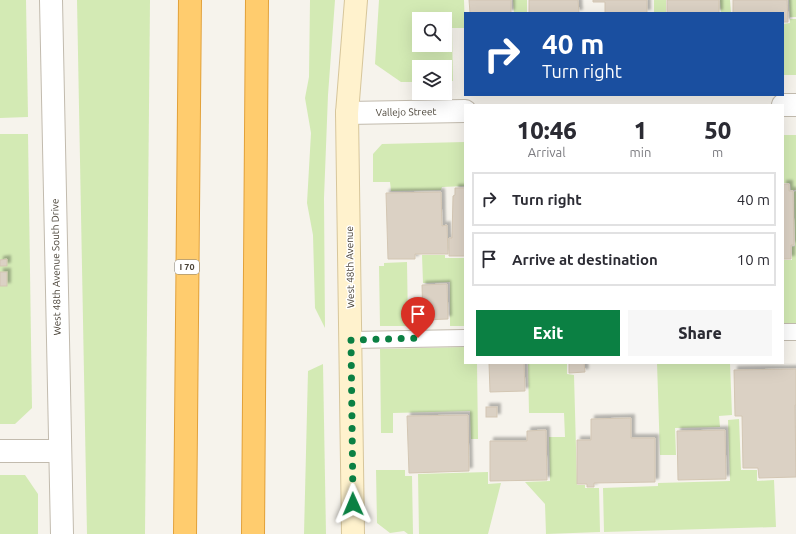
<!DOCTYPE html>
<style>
:root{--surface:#fff;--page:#f7f7f7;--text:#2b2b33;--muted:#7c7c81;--line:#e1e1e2;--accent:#0b8043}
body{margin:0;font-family:Ubuntu,sans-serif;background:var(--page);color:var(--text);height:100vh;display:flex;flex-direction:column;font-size:15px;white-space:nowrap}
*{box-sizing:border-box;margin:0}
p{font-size:13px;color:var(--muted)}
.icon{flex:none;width:22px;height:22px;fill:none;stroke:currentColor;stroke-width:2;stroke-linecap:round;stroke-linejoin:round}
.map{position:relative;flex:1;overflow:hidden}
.details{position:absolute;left:464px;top:104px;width:320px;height:260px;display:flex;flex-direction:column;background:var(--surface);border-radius:0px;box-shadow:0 4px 16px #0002}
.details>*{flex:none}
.top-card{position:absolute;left:464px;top:12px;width:320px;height:84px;border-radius:0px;box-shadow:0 4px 16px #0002;background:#1a4fa0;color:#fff;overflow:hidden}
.fabs{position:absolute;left:412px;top:12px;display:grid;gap:8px}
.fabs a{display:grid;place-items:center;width:40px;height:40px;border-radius:0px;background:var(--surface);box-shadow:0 4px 16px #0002;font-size:20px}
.pin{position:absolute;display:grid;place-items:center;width:34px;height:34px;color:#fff;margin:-41px -17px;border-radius:50% 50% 50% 0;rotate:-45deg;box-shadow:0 0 4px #0007}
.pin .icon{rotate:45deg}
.me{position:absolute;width:44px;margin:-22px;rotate:359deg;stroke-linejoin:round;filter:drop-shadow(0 0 3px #0008)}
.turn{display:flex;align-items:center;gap:14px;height:84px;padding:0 12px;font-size:18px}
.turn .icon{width:52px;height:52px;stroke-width:2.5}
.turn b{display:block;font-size:28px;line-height:34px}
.eta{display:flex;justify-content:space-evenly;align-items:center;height:68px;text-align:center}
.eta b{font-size:24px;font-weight:800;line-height:28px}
.button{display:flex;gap:8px;margin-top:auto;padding:8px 12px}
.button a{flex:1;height:46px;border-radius:0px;background:var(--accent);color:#fff;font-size:16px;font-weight:800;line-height:46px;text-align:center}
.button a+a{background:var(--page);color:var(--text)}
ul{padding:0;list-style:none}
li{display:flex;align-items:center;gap:12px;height:54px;margin:0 8px 6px;padding:0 4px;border:2px solid var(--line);border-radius:0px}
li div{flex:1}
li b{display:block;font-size:15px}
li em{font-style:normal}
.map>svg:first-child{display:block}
.green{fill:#d3eab4;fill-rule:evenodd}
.building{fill:#dbd1c4;stroke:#d3c6b3;filter:url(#shadow)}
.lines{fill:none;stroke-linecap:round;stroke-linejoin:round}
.lane-casing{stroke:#c2bbae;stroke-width:18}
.street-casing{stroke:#c2bbae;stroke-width:24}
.secondary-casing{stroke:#d7c69b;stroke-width:24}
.highway-casing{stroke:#e2a13a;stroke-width:24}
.lane{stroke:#fff;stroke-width:16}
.street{stroke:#fff;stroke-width:22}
.secondary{stroke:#fff2cd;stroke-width:22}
.highway{stroke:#ffcc6e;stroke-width:22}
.route{stroke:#0b8043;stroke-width:7;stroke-dasharray:0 12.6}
.labels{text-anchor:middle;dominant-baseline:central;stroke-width:3;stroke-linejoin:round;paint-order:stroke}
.shield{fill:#fff;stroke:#817c74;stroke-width:1}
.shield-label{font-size:9px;font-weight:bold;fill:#4b4439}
.street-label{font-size:10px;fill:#4b4439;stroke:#fff}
</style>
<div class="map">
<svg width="796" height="534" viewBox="0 0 796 534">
<defs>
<filter id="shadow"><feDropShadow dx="3.5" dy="-3.5" stdDeviation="1" flood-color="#0004"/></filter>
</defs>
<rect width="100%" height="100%" fill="#f6f3ec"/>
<!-- green -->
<g class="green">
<polygon points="0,0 26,0 28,117 0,118"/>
<polygon points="77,0 150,0 145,534 87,534"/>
<polygon points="310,0 335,0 328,95 324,198 325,328 315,308 313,235 307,203 311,133 305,98 309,77"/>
<path d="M379 0H464L465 28H452L453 81H445V67H419V82H401L375 64ZM419 19H445V45H419Z"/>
<polygon points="513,0 527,0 527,13 514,13"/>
<rect x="654" y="0" width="12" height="13"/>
<polygon points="720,0 730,0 731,13 721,13"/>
<polygon points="789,0 796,0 796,17 790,17"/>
<polygon points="790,19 796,19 796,75 783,75 783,24 790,23"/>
<polygon points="0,134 28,134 32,408 15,424 0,424"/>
<polygon points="783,135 796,135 796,190 791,190 790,183 783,183"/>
<polygon points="465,142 465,186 442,187 441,190 391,191 390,182 373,182 373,154 382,144"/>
<polygon points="796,191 796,323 783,323 783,260 792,260 792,247 795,246 794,192"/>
<polygon points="422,255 445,255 445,258 465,258 465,326 450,326 450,282 423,283"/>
<polygon points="407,262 408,326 380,326 379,266 384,266 384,263"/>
<polygon points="465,347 465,363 477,363 478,439 471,439 470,411 393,413 393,433 381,433 380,349"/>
<polygon points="528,363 567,363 567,374 574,375 577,485 585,485 585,488 599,488 600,532 546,534 545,504 525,482 550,481 549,437 565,437 564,413 529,413"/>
<polygon points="657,363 730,363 732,415 719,416 720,427 675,428 676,455 660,455"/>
<polygon points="323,364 326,534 304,534 308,371"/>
<polygon points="739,419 741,470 757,470 757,481 774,480 776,527 604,532 603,488 658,486 658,483 730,481 728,420"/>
<polygon points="376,470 405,470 405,476 412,476 413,534 408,534 404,531 390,533 377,523"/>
<polygon points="488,472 488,484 501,483 488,534 419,534 418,474"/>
<polygon points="0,475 25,475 38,494 38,534 0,534"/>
</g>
<!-- building -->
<g class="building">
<polygon points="469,0 511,0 511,13 470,13"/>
<polygon points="529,0 578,0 579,13 529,13"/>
<polygon points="593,0 647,0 647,13 605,13 605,2 593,2"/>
<rect x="667" y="0" width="52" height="13"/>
<polygon points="733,0 787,0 788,22 783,22 783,13 733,13"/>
<polygon points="783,184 789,184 789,191 793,191 794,245 791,245 791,259 783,259"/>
<polygon points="455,188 465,188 465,256 449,256 449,238 452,238 453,196 455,195"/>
<polygon points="441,192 442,226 447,225 448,254 415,254 415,259 388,259 386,193"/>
<polygon points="7,259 7,266 0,266 0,260"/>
<rect x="0" y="272" width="7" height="14"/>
<polygon points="447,284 448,319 423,320 422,285"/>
<polygon points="489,363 524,363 525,391 490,392"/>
<polygon points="569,363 584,363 585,372 569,373"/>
<polygon points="796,369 796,405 795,405 796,477 759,478 758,468 743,468 742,416 735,416 734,370"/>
<rect x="486" y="407" width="11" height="10"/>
<polygon points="468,415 469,471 409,473 407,416"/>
<polygon points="631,418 631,438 655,438 655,482 594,483 594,487 587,487 587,484 577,484 577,440 591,440 591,419"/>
<polygon points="546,430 547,480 490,481 490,441 527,441 527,431"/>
<polygon points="725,430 726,479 678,480 677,431"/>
</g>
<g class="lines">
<defs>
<g id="lane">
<polyline points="783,332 796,332"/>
<polyline points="351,340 465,338"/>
</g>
<g id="street">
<polyline points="51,0 62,534"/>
<polyline points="783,105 796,105"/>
<polyline points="347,113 465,111"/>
<polyline points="0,451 60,451"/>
</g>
<polyline id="secondary" points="353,534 347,113 356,0"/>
<g id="highway">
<polyline points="185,534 190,0"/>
<polyline points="253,534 257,0"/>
</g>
</defs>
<!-- lane casing -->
<use href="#lane" class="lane-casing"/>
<!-- street casing -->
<use href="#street" class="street-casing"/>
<!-- secondary casing -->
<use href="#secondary" class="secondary-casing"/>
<!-- highway casing -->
<use href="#highway" class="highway-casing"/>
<!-- lane -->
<use href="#lane" class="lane"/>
<!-- street -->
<use href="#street" class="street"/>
<!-- secondary -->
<use href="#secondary" class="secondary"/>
<!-- highway -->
<use href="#highway" class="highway"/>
</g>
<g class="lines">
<!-- route -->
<polyline class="route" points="353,504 351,340 418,338"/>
</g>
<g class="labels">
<!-- shield labels -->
<rect class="shield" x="175" y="260" width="24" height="14" rx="3"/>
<g class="shield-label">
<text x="187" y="267">I 70</text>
</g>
<!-- street labels -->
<g class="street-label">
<text transform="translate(406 112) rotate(-1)">Vallejo Street</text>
<text transform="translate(56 267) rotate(-91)">West 48th Avenue South Drive</text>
<text transform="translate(350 267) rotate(-91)">West 48th Avenue</text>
</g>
</g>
</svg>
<div class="fabs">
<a><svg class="icon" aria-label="search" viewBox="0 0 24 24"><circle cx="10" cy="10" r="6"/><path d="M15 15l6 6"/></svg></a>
<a><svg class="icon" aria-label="layers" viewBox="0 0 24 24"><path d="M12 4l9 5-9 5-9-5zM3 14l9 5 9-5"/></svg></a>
</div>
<div class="pin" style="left:418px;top:338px;background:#d93025"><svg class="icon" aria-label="arrive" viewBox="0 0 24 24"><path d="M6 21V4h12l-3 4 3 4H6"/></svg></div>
<svg class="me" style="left:353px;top:504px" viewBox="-20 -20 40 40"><path d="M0-17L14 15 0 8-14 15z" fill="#0b8043" stroke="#fff" stroke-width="4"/></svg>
<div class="top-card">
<div class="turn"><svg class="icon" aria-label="right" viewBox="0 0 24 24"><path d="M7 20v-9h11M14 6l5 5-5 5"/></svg><div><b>40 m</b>Turn right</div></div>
</div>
<section class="details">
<div class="eta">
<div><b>10:46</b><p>Arrival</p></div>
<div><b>1</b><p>min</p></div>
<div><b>50</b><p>m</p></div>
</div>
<ul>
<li><svg class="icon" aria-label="right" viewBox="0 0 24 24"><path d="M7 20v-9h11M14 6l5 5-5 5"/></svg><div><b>Turn right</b></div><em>40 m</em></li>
<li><svg class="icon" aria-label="arrive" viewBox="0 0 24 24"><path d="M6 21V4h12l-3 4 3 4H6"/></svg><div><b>Arrive at destination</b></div><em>10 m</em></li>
</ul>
<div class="button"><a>Exit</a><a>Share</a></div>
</section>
</div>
